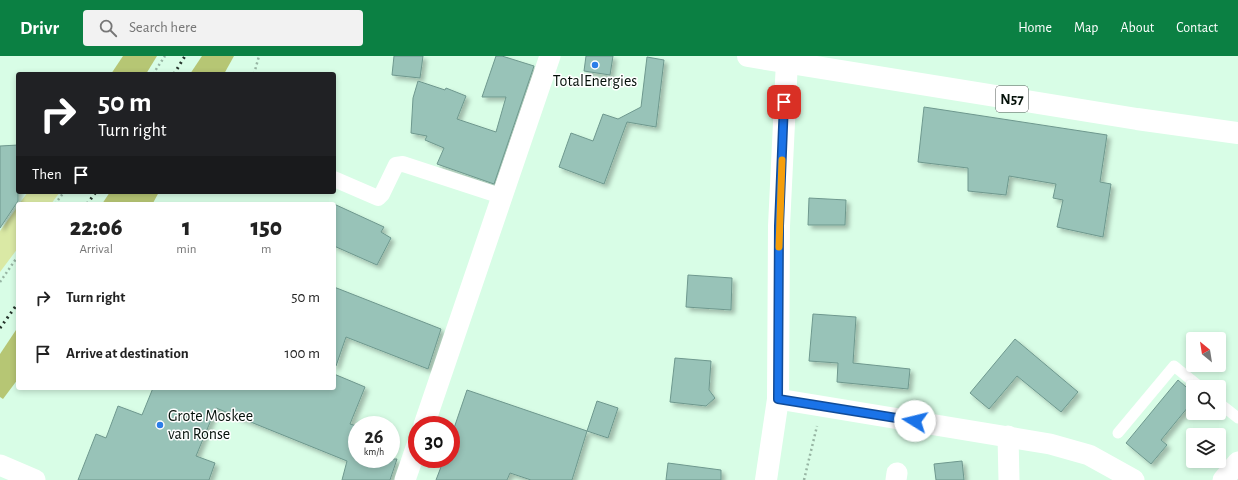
<!DOCTYPE html>
<style>
:root{--surface:#fff;--page:#f2f2f2;--text:#222;--muted:#767676;--accent:#0b8043}
body{margin:0;font-family:"Alegreya Sans",sans-serif;background:var(--page);color:var(--text);height:100vh;display:flex;flex-direction:column;font-size:15px;white-space:nowrap}
*{box-sizing:border-box;margin:0}
p{font-size:13px;color:var(--muted)}
.icon{flex:none;width:22px;height:22px;fill:none;stroke:currentColor;stroke-width:2;stroke-linecap:round;stroke-linejoin:round}
.map{position:relative;flex:1;overflow:hidden}
.drawer{position:absolute;left:16px;top:146px;width:320px;height:188px;display:flex;flex-direction:column;background:var(--surface);border-radius:4px;box-shadow:0 2px 6px #0003}
.drawer>*{flex:none}
.hud{position:absolute;left:16px;top:16px;width:320px;height:122px;border-radius:4px;box-shadow:0 2px 6px #0003;background:#202124;color:#fff;overflow:hidden}
.needle{width:26px;rotate:330deg}
.controls{position:absolute;left:1186px;top:276px;display:grid;gap:8px}
.controls a{display:grid;place-items:center;width:40px;height:40px;border-radius:4px;background:var(--surface);box-shadow:0 2px 6px #0003;font-size:20px}
.speed{position:absolute;left:348px;top:360px;display:flex;gap:8px;font-size:20px;font-weight:700;text-align:center}
.speed>*{display:grid;place-content:center;width:52px;height:52px;border-radius:50%;background:var(--surface);box-shadow:0 2px 6px #0003;line-height:1}
.speed small{font-size:10px;font-weight:400}
.speed .limit{border:6px solid #d22;background:#fff;color:#111}
.pin{position:absolute;display:grid;place-items:center;width:34px;height:34px;color:#fff;margin:-17px;border-radius:8px;box-shadow:0 2px 6px #0006}
.me{position:absolute;width:44px;margin:-22px;rotate:279deg;stroke-linejoin:round;filter:drop-shadow(0 0 3px #0008)}
.turn{display:flex;align-items:center;gap:14px;height:84px;padding:0 16px;font-size:18px}
.turn .icon{width:52px;height:52px;stroke-width:2.5}
.turn b{display:block;font-size:28px;line-height:34px}
.then{display:flex;align-items:center;height:38px;padding:0 16px;background:#0003;gap:8px;font-size:15px}
.eta{display:flex;justify-content:space-evenly;align-items:center;height:68px;text-align:center}
.eta b{font-size:24px;font-weight:800;line-height:28px}
ul{padding:0;list-style:none}
li{display:flex;align-items:center;gap:12px;height:56px;padding:0 16px}
li div{flex:1}
li b{display:block;font-size:15px}
li em{font-style:normal}
header{display:flex;align-items:center;gap:24px;box-sizing:border-box;height:56px;padding:0 20px;background:var(--accent);color:#fff}
header strong{font-size:19px}
nav{display:flex;gap:22px;margin-inline-start:auto;font-size:14px}
.search{width:280px;height:36px;background:var(--page);display:flex;align-items:center;gap:10px;box-sizing:border-box;padding:0 14px;border-radius:4px;color:var(--muted);font-size:15px}
.map>svg:first-child{display:block}
.green{fill:#dae9a5}
.forest{fill:#b6c674}
.building{fill:#98c3b8;stroke:#6e988e;filter:url(#shadow)}
.lines{fill:none;stroke-linecap:round;stroke-linejoin:round}
.path{stroke:#97b5a3;stroke-width:2.5;stroke-dasharray:2 3;stroke-linecap:butt}
.service{stroke:#fff;stroke-width:11}
.pedestrian{stroke:#fff;stroke-width:16}
.minor{stroke:#fff;stroke-width:21}
.tertiary{stroke:#fff;stroke-width:22}
.primary{stroke:#fff;stroke-width:22}
.rail{stroke:#24332a;stroke-width:3;stroke-dasharray:2 4;stroke-linecap:butt}
.route-casing{stroke:#114b97;stroke-width:10}
.route{stroke:#1a73e8;stroke-width:7}
.slow{stroke:#f59e0b;stroke-width:7}
.poi-dot{fill:#2c7de8;stroke:#fff;stroke-width:1.5}
.labels{text-anchor:middle;dominant-baseline:central;stroke-width:3;stroke-linejoin:round;paint-order:stroke}
.shield{fill:#fff;stroke:#505854;stroke-width:1}
.shield-label{font-size:15px;font-weight:bold;fill:#05110a}
.poi-label{font-size:16px;fill:#05110a;stroke:#fff}
</style>
<header>
<strong>Drivr</strong>
<div class="search"><svg class="icon" aria-label="search" viewBox="0 0 24 24"><circle cx="10" cy="10" r="6"/><path d="M15 15l6 6"/></svg>Search here</div>
<nav><a>Home</a><a>Map</a><a>About</a><a>Contact</a></nav>
</header>
<div class="map">
<svg width="1238" height="424" viewBox="0 0 1238 424">
<defs>
<filter id="shadow"><feDropShadow dx="3.5" dy="3.5" stdDeviation="2" flood-color="#0004"/></filter>
</defs>
<rect width="100%" height="100%" fill="#d8fde6"/>
<!-- green -->
<g class="green">
<polygon points="28,136 60,136 51,148 19,148"/>
<polygon points="18,150 18,192 0,216 0,175"/>
</g>
<!-- forest -->
<g class="forest">
<polygon points="123,0 157,0 146,18 111,18"/>
<polygon points="202,0 234,0 224,18 190,18"/>
<polygon points="110,136 159,136 153,147 155,148 102,148"/>
<polygon points="18,271 18,323 3,343 0,341 0,298"/>
</g>
<!-- building -->
<g class="building">
<polygon points="394,0 423,0 420,22 392,19"/>
<polygon points="496,0 502,0 534,10 494,128 437,108 444,92 425,84 427,80 411,77 413,42 418,25 445,34 446,32 466,40 457,63 496,76 506,41 482,41"/>
<polygon points="586,0 613,0 610,19 584,15"/>
<polygon points="647,1 664,4 656,71 627,66 604,128 559,111 571,77 593,85 603,58 618,63 641,51"/>
<polygon points="924,51 1107,79 1100,126 1111,128 1103,181 1057,171 1063,144 1053,142 1056,128 1009,120 1006,139 968,135 968,112 918,106"/>
<polygon points="18,89 18,145 0,172 0,90"/>
<polygon points="809,142 846,144 845,169 808,169"/>
<polygon points="334,148 384,171 381,176 391,182 377,209 334,190"/>
<polygon points="688,219 732,222 731,254 686,251"/>
<polygon points="334,231 441,273 428,313 346,281 336,310 334,310"/>
<polygon points="813,258 856,261 853,307 910,313 908,333 837,326 838,307 809,305"/>
<polygon points="1015,283 1078,336 1061,356 1017,320 989,353 970,337"/>
<polygon points="675,302 711,305 709,334 715,342 706,350 670,346"/>
<polygon points="334,318 365,331 350,368 357,370 357,403 397,403 390,424 342,424 347,405 216,352 196,400 215,407 209,424 78,424 96,378 106,382 118,350 142,359 153,332 334,332"/>
<polygon points="1178,324 1193,337 1193,345 1161,384 1167,389 1151,408 1126,387"/>
<polygon points="467,334 587,375 572,424 531,424 510,417 507,424 436,424 444,403 451,403 451,381"/>
<polygon points="597,345 618,352 608,382 587,375"/>
<polygon points="962,405 964,424 936,424 934,408"/>
<polygon points="668,407 721,414 721,424 666,424"/>
</g>
<g class="lines">
<!-- path -->
<g class="path">
<polyline points="153,18 165,0"/>
<polyline points="254,18 259,0"/>
<polyline points="55,148 64,136"/>
<polyline points="0,226 18,200"/>
<polyline points="804,424 817,370"/>
</g>
<!-- service -->
<g class="service">
<polyline points="1219,347 1238,362"/>
<polyline points="1118,377 1174,310 1200,331"/>
</g>
<!-- pedestrian -->
<polyline class="pedestrian" points="334,123 378,142 382,138 396,109 403,108 504,141"/>
<!-- minor -->
<g class="minor">
<polyline points="778,343 1050,388 1089,399 1134,424"/>
<polyline points="424,369 550,0"/>
<polyline points="1008,380 1009,424"/>
<polyline points="0,409 35,424"/>
<polyline points="405,424 417,389"/>
<polyline points="896,424 897,417"/>
<polyline points="1223,424 1238,406"/>
</g>
<!-- tertiary -->
<polyline class="tertiary" points="766,424 778,343 779,170 787,5"/>
<!-- primary -->
<polyline class="primary" points="748,0 1137,63 1238,77"/>
<!-- rail -->
<g class="rail">
<polyline points="174,18 185,0"/>
<polyline points="87,148 96,136"/>
<polyline points="0,272 18,247"/>
</g>
</g>
<g class="lines">
<defs>
<polyline id="route" points="784,46 779,170 778,343 915,365"/>
</defs>
<!-- route casing -->
<use href="#route" class="route-casing"/>
<!-- route -->
<use href="#route" class="route"/>
<!-- slow -->
<polyline class="slow" points="779,191 782,104"/>
</g>
<!-- markers -->
<g class="poi-dot">
<circle cx="595" cy="9" r="4"/>
<circle cx="160" cy="369" r="4"/>
</g>
<g class="labels">
<!-- shield labels -->
<rect class="shield" x="996" y="30" width="32" height="26" rx="3"/>
<g class="shield-label">
<text x="1012" y="43">N57</text>
</g>
<!-- poi labels -->
<g class="poi-label">
<text x="595" y="25">TotalEnergies</text>
<text x="168" y="360" text-anchor="start">Grote Moskee<tspan x="168" dy="18">van Ronse</tspan></text>
</g>
</g>
</svg>
<div class="controls">
<a><svg class="needle" viewBox="-14 -14 28 28"><path d="M0-13l5 13h-10z" fill="#e53935"/><path d="M0 13l5-13h-10z" fill="#767676"/></svg></a>
<a><svg class="icon" aria-label="search" viewBox="0 0 24 24"><circle cx="10" cy="10" r="6"/><path d="M15 15l6 6"/></svg></a>
<a><svg class="icon" aria-label="layers" viewBox="0 0 24 24"><path d="M12 4l9 5-9 5-9-5zM3 14l9 5 9-5"/></svg></a>
</div>
<div class="speed"><div>26<small>km/h</small></div><div class="limit">30</div></div>
<div class="pin" style="left:784px;top:46px;background:#d93025"><svg class="icon" aria-label="arrive" viewBox="0 0 24 24"><path d="M6 21V4h12l-3 4 3 4H6"/></svg></div>
<svg class="me" style="left:915px;top:365px" viewBox="-20 -20 40 40"><circle r="19" fill="#fff"/><path d="M0-13L10 11 0 6-10 11z" fill="#1a73e8"/></svg>
<div class="hud">
<div class="turn"><svg class="icon" aria-label="right" viewBox="0 0 24 24"><path d="M7 20v-9h11M14 6l5 5-5 5"/></svg><div><b>50 m</b>Turn right</div></div>
<div class="then">Then<svg class="icon" aria-label="arrive" viewBox="0 0 24 24"><path d="M6 21V4h12l-3 4 3 4H6"/></svg></div>
</div>
<section class="drawer">
<div class="eta">
<div><b>22:06</b><p>Arrival</p></div>
<div><b>1</b><p>min</p></div>
<div><b>150</b><p>m</p></div>
</div>
<ul>
<li><svg class="icon" aria-label="right" viewBox="0 0 24 24"><path d="M7 20v-9h11M14 6l5 5-5 5"/></svg><div><b>Turn right</b></div><em>50 m</em></li>
<li><svg class="icon" aria-label="arrive" viewBox="0 0 24 24"><path d="M6 21V4h12l-3 4 3 4H6"/></svg><div><b>Arrive at destination</b></div><em>100 m</em></li>
</ul>
</section>
</div>
